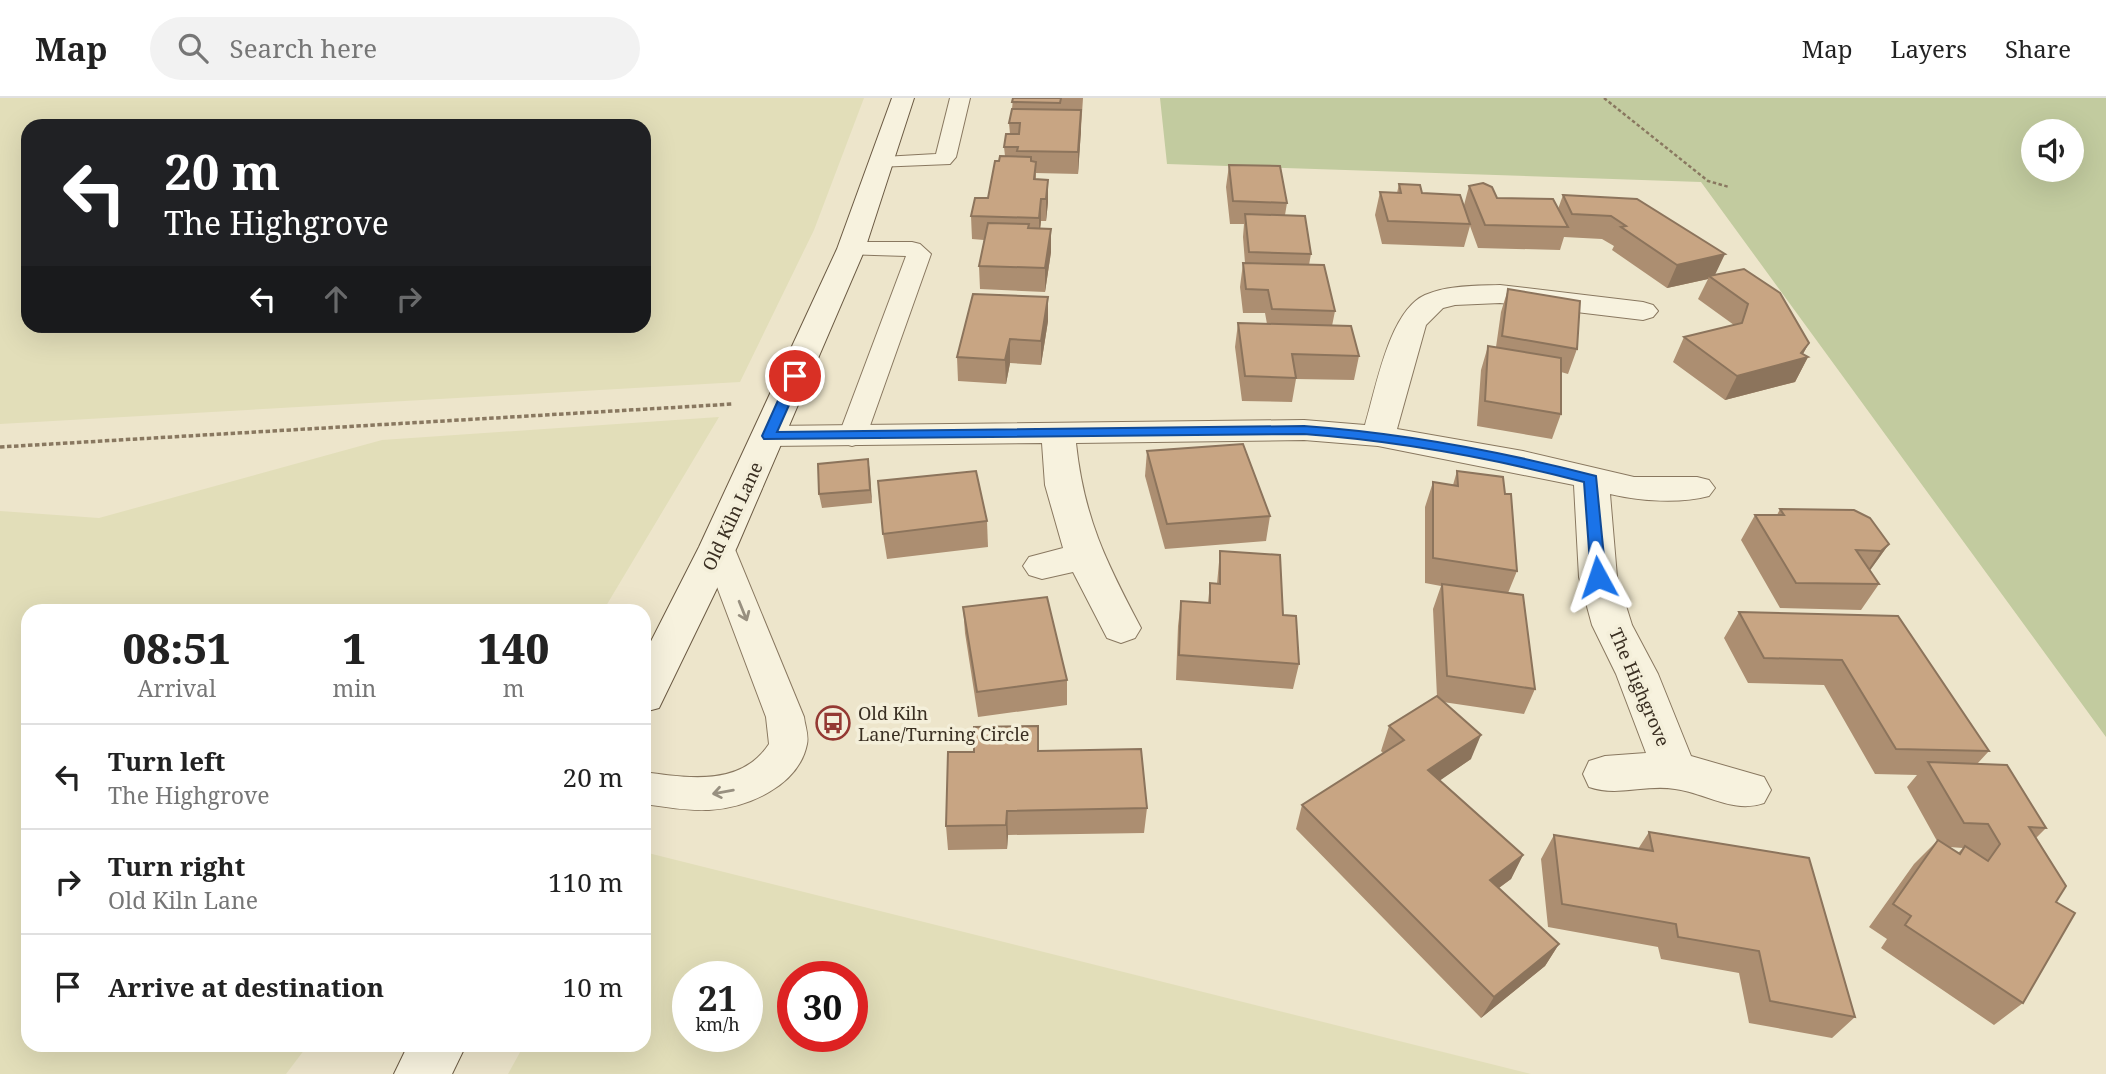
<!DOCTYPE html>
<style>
:root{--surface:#fff;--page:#f2f2f2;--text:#222;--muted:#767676;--line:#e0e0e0}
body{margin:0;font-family:"Noto Serif",serif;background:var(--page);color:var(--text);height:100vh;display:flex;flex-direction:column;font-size:26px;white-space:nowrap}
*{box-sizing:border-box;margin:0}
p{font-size:23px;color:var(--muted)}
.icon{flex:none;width:38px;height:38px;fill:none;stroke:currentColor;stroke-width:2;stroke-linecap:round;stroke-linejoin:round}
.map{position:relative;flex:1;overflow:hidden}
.panel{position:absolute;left:21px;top:506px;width:630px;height:448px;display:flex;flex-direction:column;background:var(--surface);border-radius:21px;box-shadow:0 7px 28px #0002}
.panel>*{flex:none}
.hud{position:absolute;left:21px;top:21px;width:630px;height:214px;border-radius:21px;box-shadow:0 7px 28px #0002;background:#202124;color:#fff;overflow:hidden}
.tools{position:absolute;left:2021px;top:21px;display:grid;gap:14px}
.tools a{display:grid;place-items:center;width:63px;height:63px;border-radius:50%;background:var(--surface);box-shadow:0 7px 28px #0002;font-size:35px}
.speed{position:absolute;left:672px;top:863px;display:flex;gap:14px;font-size:35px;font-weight:700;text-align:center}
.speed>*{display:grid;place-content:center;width:91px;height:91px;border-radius:50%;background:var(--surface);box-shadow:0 7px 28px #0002;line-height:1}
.speed small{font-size:18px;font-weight:400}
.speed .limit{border:10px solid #d22;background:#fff;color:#111}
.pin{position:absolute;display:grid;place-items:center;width:60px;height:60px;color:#fff;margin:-30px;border:4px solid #fff;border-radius:50%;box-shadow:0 2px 7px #0007}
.me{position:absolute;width:77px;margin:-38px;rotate:355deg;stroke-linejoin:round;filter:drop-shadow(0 0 5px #0008)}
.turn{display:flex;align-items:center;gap:24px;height:147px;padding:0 28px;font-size:32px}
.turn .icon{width:91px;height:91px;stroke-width:2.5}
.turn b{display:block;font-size:49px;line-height:60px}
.lanes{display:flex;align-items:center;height:66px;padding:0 28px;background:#0003;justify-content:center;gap:35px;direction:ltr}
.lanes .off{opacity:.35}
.eta{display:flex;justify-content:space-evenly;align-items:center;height:119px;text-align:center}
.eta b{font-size:42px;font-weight:800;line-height:49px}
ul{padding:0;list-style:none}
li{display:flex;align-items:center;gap:21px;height:105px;padding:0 28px;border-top:2px solid var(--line)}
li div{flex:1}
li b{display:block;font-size:26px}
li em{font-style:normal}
header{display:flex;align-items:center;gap:42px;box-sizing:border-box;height:98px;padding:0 35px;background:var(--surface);border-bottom:2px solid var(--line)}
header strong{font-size:33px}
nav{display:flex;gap:38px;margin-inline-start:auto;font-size:24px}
.search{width:490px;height:63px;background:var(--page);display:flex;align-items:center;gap:18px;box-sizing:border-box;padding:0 24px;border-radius:38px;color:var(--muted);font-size:26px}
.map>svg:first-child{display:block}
.farmland{fill:#e2deb9;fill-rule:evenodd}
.green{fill:#c2cb9f;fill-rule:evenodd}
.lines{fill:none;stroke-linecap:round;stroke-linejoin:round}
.lane-casing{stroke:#897860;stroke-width:2}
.street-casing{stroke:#897860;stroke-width:2}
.secondary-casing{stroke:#6b5a43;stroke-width:2}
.path-far1{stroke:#897860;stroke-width:2.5;stroke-dasharray:3.5 2.5;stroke-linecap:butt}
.path{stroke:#897860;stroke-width:3.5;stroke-dasharray:4.5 2.5;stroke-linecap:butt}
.lane{fill:#f7f2de;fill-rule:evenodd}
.street{fill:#f7f2de;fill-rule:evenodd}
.secondary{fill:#f7f2de;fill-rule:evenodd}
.wall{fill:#ac8e71;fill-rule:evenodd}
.shaded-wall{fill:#8c745c}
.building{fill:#c8a583;stroke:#8c745c;stroke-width:2}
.oneway{stroke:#989080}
.route{fill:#1a73e8;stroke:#114b97;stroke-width:2}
.labels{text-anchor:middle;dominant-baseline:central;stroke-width:7;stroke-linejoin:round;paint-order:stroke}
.street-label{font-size:18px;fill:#3a2f22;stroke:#f4efda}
.poi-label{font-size:18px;fill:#3a2f22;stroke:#f4efda;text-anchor:start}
</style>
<header>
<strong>Map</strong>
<div class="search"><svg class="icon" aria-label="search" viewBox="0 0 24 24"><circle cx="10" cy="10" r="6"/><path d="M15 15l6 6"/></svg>Search here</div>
<nav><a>Map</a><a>Layers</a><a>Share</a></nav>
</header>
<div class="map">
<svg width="2106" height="976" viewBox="0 0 2106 976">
<rect width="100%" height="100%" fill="#ede5cb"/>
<!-- farmland -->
<g class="farmland">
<path d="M0 0H864L814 132 740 284 0 326ZM28 28H644V228H28Z"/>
<polygon points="719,319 603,513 28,513 28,947 308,947 286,976 0,976 0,413 99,420 382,342"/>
<path d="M644 754 1531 976H508L524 947H644ZM688 878H747V938H688ZM793 878H852V938H793Z"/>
</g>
<!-- green -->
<path class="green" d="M1160 0H2106V639L1701 84 1167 66ZM2034 33H2072V72H2034Z"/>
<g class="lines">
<defs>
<g id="lane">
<polygon points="950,0 970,0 956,59 950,66 876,69 872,65 883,59 936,56"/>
<polygon points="851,144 912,144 920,146 931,156 866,339 862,345 852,348 842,345 838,339 906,158 843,156 839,151 843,146"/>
<path d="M718 438 729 441 734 449 804 619C805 628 809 637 807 646 799 688 747 710 709 712 687 713 665 709 644 706V674C688 680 741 689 769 646L766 619 702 449 707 441Z"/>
</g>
<path id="street" d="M1500 187 1643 204 1653 207 1658 213 1653 219 1643 222 1500 205 1455 207 1443 210 1426 227 1397 331 1523 353 1634 379H1697L1709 382 1715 390 1709 398C1679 406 1640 403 1610 396L1617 479 1632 527 1658 576 1691 658 1764 679 1771 692 1764 705C1733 716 1706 695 1675 691 1646 686 1618 699 1589 689L1583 676 1589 663 1605 658 1646 655 1616 576 1592 527 1579 479 1574 387 1378 348 1304 342 1076 345C1084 420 1106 464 1141 530L1135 540 1121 545 1107 540 1073 474 1042 481 1029 477 1023 468 1029 459 1063 450 1045 387 1042 345 769 348 757 345 752 338 757 331 769 328 1304 322 1365 327C1376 291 1389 213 1425 197 1448 187 1475 188 1500 187Z"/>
<g id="secondary">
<polygon points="892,0 914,0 865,151 737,449 659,610 644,614 644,557 699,449 837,151"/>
<polygon points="408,947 466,947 452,976 394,976"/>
</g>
</defs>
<!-- lane casing -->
<use href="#lane" class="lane-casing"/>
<!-- street casing -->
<use href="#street" class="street-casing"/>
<!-- secondary casing -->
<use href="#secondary" class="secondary-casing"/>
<!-- path-far1 -->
<polyline class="path-far1" points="1604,0 1708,83 1729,89"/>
<!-- path -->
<polyline class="path" points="0,349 733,306"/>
<!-- lane -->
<use href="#lane" class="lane"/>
<!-- street -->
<use href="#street" class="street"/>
<!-- secondary -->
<use href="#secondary" class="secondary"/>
</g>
<!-- wall -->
<g class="wall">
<polygon points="1013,0 1083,0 1078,76 1036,75 1036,81 1048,82 1048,104 1046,123 1041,123 1040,130 1051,154 1045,194 980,191 979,168 984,142 972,141 971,118 988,100 999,63 1005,58 1004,49 1010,36 1009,25 1012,11"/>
<polygon points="1229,67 1287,105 1285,117 1311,156 1309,167 1335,213 1332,228 1359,258 1354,282 1296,281 1292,304 1242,303 1235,249 1238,225 1267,226 1265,215 1243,215 1240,189 1243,165 1245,165 1243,139 1244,126 1230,126 1226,89"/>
<polygon points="1399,86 1422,95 1464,107 1469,88 1497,100 1558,111 1563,97 1637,101 1715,176 1809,245 1803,256 1808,259 1795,284 1725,302 1673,264 1684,239 1734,227 1698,201 1708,181 1667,190 1612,152 1614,148 1602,141 1564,139 1560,152 1478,150 1470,128 1464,149 1382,146 1375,117 1380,94 1397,95"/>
<polygon points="1508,191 1577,251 1568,276 1561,274 1561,316 1552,341 1477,328 1481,272 1488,248 1496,249 1501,214"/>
<polygon points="1048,199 1048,223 1041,267 1010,265 1006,286 958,283 957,259"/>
<polygon points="1147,353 1270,418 1266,443 1165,451 1145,378"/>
<polygon points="868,361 872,405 822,410 819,396"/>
<polygon points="1457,373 1505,396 1517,473 1508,495 1535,591 1524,616 1443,604 1471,661 1440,682 1523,757 1511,781 1499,790 1559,846 1545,868 1481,920 1296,731 1302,707 1383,655 1381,653 1389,628 1437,599 1433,511 1441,488 1425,485 1425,409 1433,384 1453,387"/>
<polygon points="1780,411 1889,446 1870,472 1879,486 1861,512 1780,510 1741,442 1755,417 1777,417"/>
<polygon points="987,423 988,449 887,461 883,436"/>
<polygon points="1220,453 1283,517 1299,566 1293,591 1176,582 1178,528 1181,503 1208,505 1210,485 1217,486"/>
<polygon points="963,509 1067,582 1067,607 978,619 965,535"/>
<path d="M1739 514 1898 518 1989 653 1977 666 2046 730 2036 740 2056 804 2023 905 1994 927 1881 850 1887 841 1869 829 1914 766 1937 743 1907 689 1917 677 1875 676 1824 587 1748 585 1724 540ZM1949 749 1963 750 1958 755Z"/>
<polygon points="1038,653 1147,710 1144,735 1008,737 1007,751 948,752 946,728"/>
<polygon points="1649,734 1855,919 1832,940 1749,925 1739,875 1661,861 1658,849 1548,829 1541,761 1554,737 1638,751"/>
</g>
<!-- shaded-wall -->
<g class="shaded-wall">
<polygon points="1081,12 1081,33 1078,76 1078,54"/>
<polygon points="1048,82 1048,104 1046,123 1046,101"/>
<polygon points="1041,101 1041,123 1039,143 1039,120"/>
<polygon points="1051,131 1051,154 1045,194 1045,170"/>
<polygon points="1725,156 1714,179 1709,178 1708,181 1667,190 1677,167"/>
<polygon points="1048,199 1048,223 1041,267 1041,243"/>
<polygon points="1010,241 1010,265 1006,286 1005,262"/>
<polygon points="1809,245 1800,261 1808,259 1795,284 1725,302 1737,278 1801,255"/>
<polygon points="868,361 870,374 872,405 870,392"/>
<polygon points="1889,446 1871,471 1864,478 1881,453"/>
<polygon points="1481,637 1471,661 1419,697 1428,672"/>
<polygon points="1007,713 1008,737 1007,751 1006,727"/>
<polygon points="1523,757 1511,781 1478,805 1490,782"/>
<polygon points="1559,846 1545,868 1481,920 1494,899"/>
</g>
<!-- building -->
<g class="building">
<polygon points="1013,0 1061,0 1060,5 1012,4"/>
<polygon points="1012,11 1081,12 1078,54 1017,53 1018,49 1004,49 1006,36 1019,36 1020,25 1009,25"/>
<polygon points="1000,58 1031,59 1031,63 1036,64 1034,81 1048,82 1046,101 1041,101 1039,120 971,118 975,100 988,100 995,63 999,63"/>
<polygon points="1229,67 1280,68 1287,105 1233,103"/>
<polygon points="1483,85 1492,89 1497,100 1553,101 1568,129 1485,127 1469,88"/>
<polygon points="1399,86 1420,87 1422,95 1460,97 1470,126 1388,123 1380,94 1401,95"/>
<polygon points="1563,97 1637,101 1725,156 1677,167 1621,129 1626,128 1611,118 1572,116"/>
<polygon points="1245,116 1305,118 1311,156 1249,154"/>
<polygon points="988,125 1029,126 1028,130 1051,131 1045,170 979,168"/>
<polygon points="1243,165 1324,167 1335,213 1272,211 1268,192 1246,191"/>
<polygon points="1744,171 1780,195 1809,245 1801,255 1808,259 1737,278 1684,239 1742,225 1748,206 1709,178"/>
<polygon points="1508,191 1580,203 1577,251 1502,238"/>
<polygon points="973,196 1048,199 1041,243 1010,241 1005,262 957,259"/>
<polygon points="1238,225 1351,228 1359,258 1292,256 1296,280 1245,278"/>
<polygon points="1488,248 1561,260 1561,316 1485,303"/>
<polygon points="1243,346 1270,418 1167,426 1147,353"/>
<polygon points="868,361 870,392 819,396 818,366"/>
<polygon points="976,373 987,423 883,436 878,383"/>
<polygon points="1457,373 1503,379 1505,396 1511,396 1517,473 1433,460 1433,384 1458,388"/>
<polygon points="1780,411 1854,412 1870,420 1889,446 1881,453 1856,452 1879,486 1796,485 1755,417 1784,417"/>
<polygon points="1220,453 1280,457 1283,517 1296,518 1299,566 1179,557 1181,503 1210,505 1210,485 1220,486"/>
<polygon points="1442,486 1523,497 1535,591 1447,578"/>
<polygon points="1047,499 1067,582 977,594 963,509"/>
<polygon points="1739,514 1898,518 1989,653 1896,651 1842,562 1764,560"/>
<polygon points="1437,598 1481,637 1428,672 1523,757 1490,782 1559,846 1494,899 1302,707 1404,642 1389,628"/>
<polygon points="1038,628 1038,653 1141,651 1147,710 1007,713 1006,727 946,728 948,654 974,654 974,629"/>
<polygon points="1928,664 2007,667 2046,730 2029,729 2066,788 2056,804 2075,815 2023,905 1905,827 1911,818 1893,806 1938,742 1960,756 1965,748 1988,763 2000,746 1988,726 1964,725"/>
<polygon points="1649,734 1809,760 1855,919 1770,903 1759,853 1678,839 1676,826 1562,806 1554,737 1653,753"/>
</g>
<!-- one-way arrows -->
<defs><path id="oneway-shaft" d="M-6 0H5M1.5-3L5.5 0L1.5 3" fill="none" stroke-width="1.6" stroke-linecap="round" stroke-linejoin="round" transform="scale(1.75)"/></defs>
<g class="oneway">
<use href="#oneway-shaft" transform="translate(743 513) rotate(68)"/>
<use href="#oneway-shaft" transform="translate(723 694) rotate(170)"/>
</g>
<!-- route -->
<path class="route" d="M795 274 802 278 777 334 1304 328C1403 335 1500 353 1596 378L1606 479 1598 485 1591 479 1584 384C1492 360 1399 343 1304 336L764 341 762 338 789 278Z"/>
<!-- icons -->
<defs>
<symbol id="bus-ring" viewBox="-11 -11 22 22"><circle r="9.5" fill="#f4efda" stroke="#943933" stroke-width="1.5"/><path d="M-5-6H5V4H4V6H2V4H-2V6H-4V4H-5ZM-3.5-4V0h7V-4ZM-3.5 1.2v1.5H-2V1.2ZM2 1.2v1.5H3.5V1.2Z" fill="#943933"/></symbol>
</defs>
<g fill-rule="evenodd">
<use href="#bus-ring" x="814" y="606" width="38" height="38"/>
</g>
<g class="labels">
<!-- street labels -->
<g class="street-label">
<text transform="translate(732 418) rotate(-65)">Old Kiln Lane</text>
<text transform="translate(1640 589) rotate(67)">The Highgrove</text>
</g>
<!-- poi labels -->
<g class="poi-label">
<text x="858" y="615">Old Kiln<tspan x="858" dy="21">Lane/Turning Circle</tspan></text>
</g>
</g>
</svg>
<div class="tools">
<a><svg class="icon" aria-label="sound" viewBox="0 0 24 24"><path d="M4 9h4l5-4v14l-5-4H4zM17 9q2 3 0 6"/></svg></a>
</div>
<div class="speed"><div>21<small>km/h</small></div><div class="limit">30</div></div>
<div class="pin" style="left:795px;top:278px;background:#d93025"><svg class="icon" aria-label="arrive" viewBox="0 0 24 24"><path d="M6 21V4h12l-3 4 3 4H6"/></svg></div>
<svg class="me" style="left:1598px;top:479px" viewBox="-20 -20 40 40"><path d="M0-17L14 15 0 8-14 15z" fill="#1a73e8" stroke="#fff" stroke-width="4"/></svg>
<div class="hud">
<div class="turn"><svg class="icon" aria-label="left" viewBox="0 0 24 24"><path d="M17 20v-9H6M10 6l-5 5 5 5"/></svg><div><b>20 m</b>The Highgrove</div></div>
<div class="lanes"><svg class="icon" aria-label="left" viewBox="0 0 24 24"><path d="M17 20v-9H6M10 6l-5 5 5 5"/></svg><svg class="icon off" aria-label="ahead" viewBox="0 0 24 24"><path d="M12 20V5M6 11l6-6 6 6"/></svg><svg class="icon off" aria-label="right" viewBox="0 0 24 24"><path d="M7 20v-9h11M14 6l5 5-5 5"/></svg></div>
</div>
<section class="panel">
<div class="eta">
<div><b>08:51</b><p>Arrival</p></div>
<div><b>1</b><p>min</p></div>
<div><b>140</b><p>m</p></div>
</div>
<ul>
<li><svg class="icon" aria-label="left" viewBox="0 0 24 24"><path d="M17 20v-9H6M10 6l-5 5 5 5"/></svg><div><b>Turn left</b><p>The Highgrove</p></div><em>20 m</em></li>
<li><svg class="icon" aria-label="right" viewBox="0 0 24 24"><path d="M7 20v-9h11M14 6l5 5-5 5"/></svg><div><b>Turn right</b><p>Old Kiln Lane</p></div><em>110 m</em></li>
<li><svg class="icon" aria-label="arrive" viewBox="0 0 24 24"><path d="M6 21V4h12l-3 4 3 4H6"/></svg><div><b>Arrive at destination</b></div><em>10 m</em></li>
</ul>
</section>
</div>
